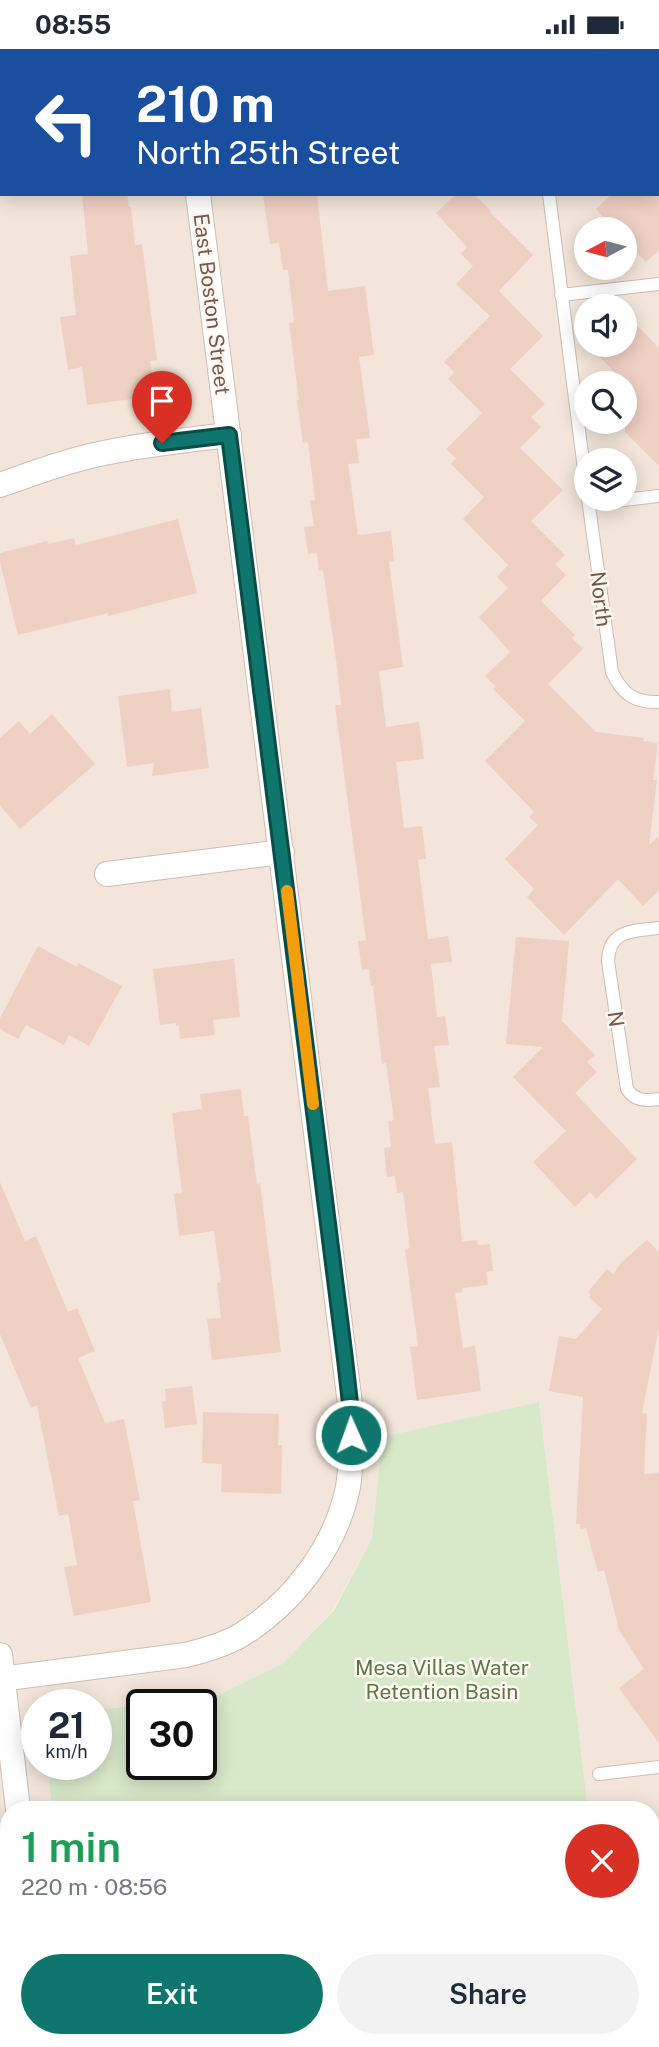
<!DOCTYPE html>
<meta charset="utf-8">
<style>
:root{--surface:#fff;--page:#f2f2f3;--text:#1f2937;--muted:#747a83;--accent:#0f766e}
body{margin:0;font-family:"Public Sans",sans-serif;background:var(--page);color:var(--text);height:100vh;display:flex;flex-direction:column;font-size:26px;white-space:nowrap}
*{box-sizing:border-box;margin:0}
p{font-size:23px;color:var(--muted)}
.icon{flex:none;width:38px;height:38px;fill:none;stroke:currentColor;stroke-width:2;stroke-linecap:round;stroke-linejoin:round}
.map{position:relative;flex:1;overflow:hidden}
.panel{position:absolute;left:0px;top:1752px;width:660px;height:247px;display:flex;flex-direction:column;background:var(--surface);border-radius:28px 28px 0 0;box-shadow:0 4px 18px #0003}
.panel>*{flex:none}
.banner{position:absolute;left:0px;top:0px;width:660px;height:147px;box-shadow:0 4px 18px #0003;background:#1a4fa0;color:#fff;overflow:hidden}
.needle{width:46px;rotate:263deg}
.tools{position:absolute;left:574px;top:168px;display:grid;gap:14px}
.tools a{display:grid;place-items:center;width:63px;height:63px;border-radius:50%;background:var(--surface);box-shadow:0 4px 18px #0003;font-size:35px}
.speed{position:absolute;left:21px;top:1640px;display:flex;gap:14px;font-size:35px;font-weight:700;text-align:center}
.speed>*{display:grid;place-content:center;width:91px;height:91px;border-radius:50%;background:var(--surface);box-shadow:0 4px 18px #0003;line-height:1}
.speed small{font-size:18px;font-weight:400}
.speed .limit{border:4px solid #111;border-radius:10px;background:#fff;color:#111}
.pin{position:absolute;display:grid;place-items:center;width:60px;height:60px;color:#fff;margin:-72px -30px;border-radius:50% 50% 50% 0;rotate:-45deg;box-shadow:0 0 7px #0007}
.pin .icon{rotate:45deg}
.me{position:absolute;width:77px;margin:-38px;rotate:358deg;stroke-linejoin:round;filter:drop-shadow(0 0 5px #0008)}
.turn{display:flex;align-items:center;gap:24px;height:147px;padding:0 21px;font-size:32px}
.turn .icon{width:91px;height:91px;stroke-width:2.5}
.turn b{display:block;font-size:49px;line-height:60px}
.round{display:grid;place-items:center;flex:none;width:74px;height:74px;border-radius:37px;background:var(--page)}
.overview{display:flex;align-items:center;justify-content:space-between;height:119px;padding:0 21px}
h1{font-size:42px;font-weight:600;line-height:52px;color:#1e9e55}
.cta{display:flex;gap:14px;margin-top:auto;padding:14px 21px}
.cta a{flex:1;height:80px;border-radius:42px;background:var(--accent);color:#fff;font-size:28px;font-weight:600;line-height:80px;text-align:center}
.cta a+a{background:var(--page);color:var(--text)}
.status{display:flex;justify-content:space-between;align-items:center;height:49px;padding:0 35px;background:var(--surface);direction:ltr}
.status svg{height:19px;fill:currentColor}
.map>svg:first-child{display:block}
.residential{fill:#f3e5d9;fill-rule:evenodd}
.green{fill:#d8e9c9;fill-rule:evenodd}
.building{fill:#efd1c3}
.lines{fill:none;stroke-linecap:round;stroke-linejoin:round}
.service-casing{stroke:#cfbdb3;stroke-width:14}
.minor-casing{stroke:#cfbdb3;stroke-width:26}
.service{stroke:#fff;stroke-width:12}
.minor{stroke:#fff;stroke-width:24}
.route-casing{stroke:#0a4d48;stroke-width:18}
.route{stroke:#0f766e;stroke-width:12}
.slow{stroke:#f59e0b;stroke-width:12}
.labels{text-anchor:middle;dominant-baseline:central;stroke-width:5;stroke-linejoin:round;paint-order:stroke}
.street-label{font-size:21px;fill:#75594f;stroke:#fef8f0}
.park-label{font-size:21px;fill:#5a7947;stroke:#fef8f0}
</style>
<div class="status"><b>08:55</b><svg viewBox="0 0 49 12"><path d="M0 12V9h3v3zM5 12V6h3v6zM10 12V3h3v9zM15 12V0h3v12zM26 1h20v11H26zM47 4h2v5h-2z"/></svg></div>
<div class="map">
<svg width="659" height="1998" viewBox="0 0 659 1998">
<rect width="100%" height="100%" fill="#fbf3ea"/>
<!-- residential -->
<path class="residential" d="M0 0H659V1998H0ZM2 2H658V145H2ZM586 180H625V219H586ZM586 257H625V296H586ZM586 334H625V373H586ZM586 411H625V450H586ZM539 1353 588 1760H651V1990H9V1760H52L47 1715H37V1656H96V1661L215 1647 282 1615 333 1561 372 1489 382 1389Z"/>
<!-- green -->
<path class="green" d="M539 1353 588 1760H52L47 1715H96V1661L215 1647 282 1615 334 1561 372 1489 382 1388ZM142 1656H201V1715H142Z"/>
<!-- building -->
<g class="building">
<polygon points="82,145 127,145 129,158 131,158 135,196 142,195 157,311 150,312 155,347 87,356 82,318 68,321 60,268 76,266 70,207 88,205"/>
<polygon points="263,145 317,145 328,242 365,237 374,306 359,308 370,389 356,390 359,414 348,415 358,486 391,482 394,512 389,513 403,618 379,622 386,678 419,673 424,710 396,713 404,779 422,777 426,810 418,811 428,890 448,887 452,913 431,915 437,968 445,967 449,996 434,997 440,1038 428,1039 435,1095 452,1093 462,1193 477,1191 478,1196 490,1195 493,1222 486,1223 488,1236 462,1239 463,1243 455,1244 463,1299 475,1297 481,1342 417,1351 410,1298 418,1297 405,1200 410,1199 403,1143 397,1144 395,1127 387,1128 384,1099 391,1098 388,1072 394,1071 386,1014 382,1015 373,937 371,937 369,920 362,921 358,892 366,891 335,656 341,656 337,618 323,521 319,522 317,504 308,505 304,478 314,477 310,452 315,451 308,393 303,394 297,351 299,351 289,274 294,273 288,221 283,221 279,194 270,195"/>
<polygon points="456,145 474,145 491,162 490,163 533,206 499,242 543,287 510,320 545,355 531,368 541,378 520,399 563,441 531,472 565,506 555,515 566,526 541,552 575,586 572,589 583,600 548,635 596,683 644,689 643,692 658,694 653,731 657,731 649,796 659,787 659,841 643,857 618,830 564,886 527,848 534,840 505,810 538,776 529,768 534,763 485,712 525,672 493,640 496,638 485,627 510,603 479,568 508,539 497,528 508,516 463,470 484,448 451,415 456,409 446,400 482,364 448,330 454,323 444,313 490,267 456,235 473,217 461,205 467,198 436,164"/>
<polygon points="612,145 659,145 659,201 646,213 625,191 625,180 615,180 596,160"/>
<polygon points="625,264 659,299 659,417 625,383 625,334 588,296 625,296"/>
<polygon points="178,470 197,544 108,567 108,564 18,586 0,513 0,504 47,492 48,495 74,489 76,496"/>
<polygon points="170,640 172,663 201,659 209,719 152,727 154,714 127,718 118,647"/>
<polygon points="52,665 95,715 20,780 0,756 0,689 19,672 30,685"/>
<polygon points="516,888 569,892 562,972 595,1006 587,1013 597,1023 575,1044 637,1110 596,1150 590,1143 575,1158 533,1113 566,1082 513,1028 543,998 506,995"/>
<polygon points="38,897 77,918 78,914 122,937 89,997 69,986 64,996 26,976 18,990 0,980 0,969"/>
<polygon points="234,910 240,968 213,971 215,986 180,990 179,976 176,977 176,974 160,976 153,920"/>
<polygon points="241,1040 244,1067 248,1067 257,1135 260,1134 281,1303 212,1311 207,1270 221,1269 217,1234 221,1233 214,1182 179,1187 174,1145 182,1144 172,1064 202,1060 200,1045"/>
<polygon points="0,1133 25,1192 36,1187 68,1263 77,1259 95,1302 78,1309 105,1374 124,1370 140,1451 133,1452 151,1553 74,1567 64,1518 77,1516 68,1465 59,1467 37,1356 31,1359 0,1285"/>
<polygon points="647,1191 659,1203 659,1278 642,1364 647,1365 644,1425 659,1424 659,1694 619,1639 644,1620 619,1581 604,1521 598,1523 586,1479 580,1480 580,1475 576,1475 583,1348 549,1342 559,1287 576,1290 602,1260 589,1248 591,1246 588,1243 607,1220 613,1225 622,1213"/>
<polygon points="192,1337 197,1375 165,1379 162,1353 166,1352 165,1340"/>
<polygon points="203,1363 279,1365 278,1396 282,1396 281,1445 221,1443 222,1415 202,1414"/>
</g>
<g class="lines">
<defs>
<g id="service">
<polyline points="530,0 530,2"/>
<polyline points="658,17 659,17"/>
<polyline points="549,145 586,436"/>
<polyline points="561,246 659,235"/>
<path d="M588 450 612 623C622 645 635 654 659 653"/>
<polyline points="589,455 659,447"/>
<path d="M659 879C634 882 609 880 608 912L627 1040C635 1052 645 1052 659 1050"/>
<polyline points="599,1725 659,1718"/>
</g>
<g id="minor">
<polyline points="180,0 180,2"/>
<path d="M0 436C34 424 69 411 104 404 146 395 187 391 229 386"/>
<polyline points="107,825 282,803"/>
<polyline points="0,1606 18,1760"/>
<path d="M0 1630 186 1606C205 1601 224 1596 241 1586 293 1554 336 1498 348 1438 352 1413 351 1388 351 1363L198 145"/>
</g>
</defs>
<!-- service casing -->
<use href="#service" class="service-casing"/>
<!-- minor casing -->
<use href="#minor" class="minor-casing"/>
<!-- service -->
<use href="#service" class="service"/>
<!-- minor -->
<use href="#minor" class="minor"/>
</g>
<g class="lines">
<defs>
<polyline id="route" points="162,394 229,386 345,1310 351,1363 351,1386"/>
</defs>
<!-- route casing -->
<use href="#route" class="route-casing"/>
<!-- route -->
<use href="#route" class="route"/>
<!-- slow -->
<polyline class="slow" points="287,842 313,1055"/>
</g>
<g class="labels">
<!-- street labels -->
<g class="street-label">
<text transform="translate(212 255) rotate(83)">East Boston Street</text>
<text transform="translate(601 550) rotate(83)">North</text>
<text transform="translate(616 970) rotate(82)">N</text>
</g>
<!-- park labels -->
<g class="park-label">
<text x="442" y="1618">Mesa Villas Water<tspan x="442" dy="24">Retention Basin</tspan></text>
</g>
</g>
</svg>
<div class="tools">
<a><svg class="needle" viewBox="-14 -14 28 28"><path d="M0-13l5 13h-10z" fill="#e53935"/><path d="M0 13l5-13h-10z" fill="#747a83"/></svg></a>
<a><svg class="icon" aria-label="sound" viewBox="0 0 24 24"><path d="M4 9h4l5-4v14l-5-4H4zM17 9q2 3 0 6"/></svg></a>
<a><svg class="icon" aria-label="search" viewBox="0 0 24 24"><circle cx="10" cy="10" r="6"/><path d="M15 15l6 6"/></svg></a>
<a><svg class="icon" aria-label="layers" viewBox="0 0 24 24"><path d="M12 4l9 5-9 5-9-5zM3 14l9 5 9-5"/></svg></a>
</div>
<div class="speed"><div>21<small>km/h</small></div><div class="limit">30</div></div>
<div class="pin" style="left:162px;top:394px;background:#d93025"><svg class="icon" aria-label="arrive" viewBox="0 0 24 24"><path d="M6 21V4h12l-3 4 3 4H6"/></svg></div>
<svg class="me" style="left:351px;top:1386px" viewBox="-20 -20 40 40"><circle r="17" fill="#0f766e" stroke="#fff" stroke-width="3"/><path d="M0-11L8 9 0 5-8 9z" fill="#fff"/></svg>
<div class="banner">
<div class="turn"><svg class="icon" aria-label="left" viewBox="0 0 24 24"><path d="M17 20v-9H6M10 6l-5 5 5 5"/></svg><div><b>210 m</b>North 25th Street</div></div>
</div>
<section class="panel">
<div class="overview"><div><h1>1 min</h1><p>220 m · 08:56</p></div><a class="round" style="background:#d93025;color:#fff"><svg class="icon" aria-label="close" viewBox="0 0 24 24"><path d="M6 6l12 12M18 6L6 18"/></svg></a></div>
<div class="cta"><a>Exit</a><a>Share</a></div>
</section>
</div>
